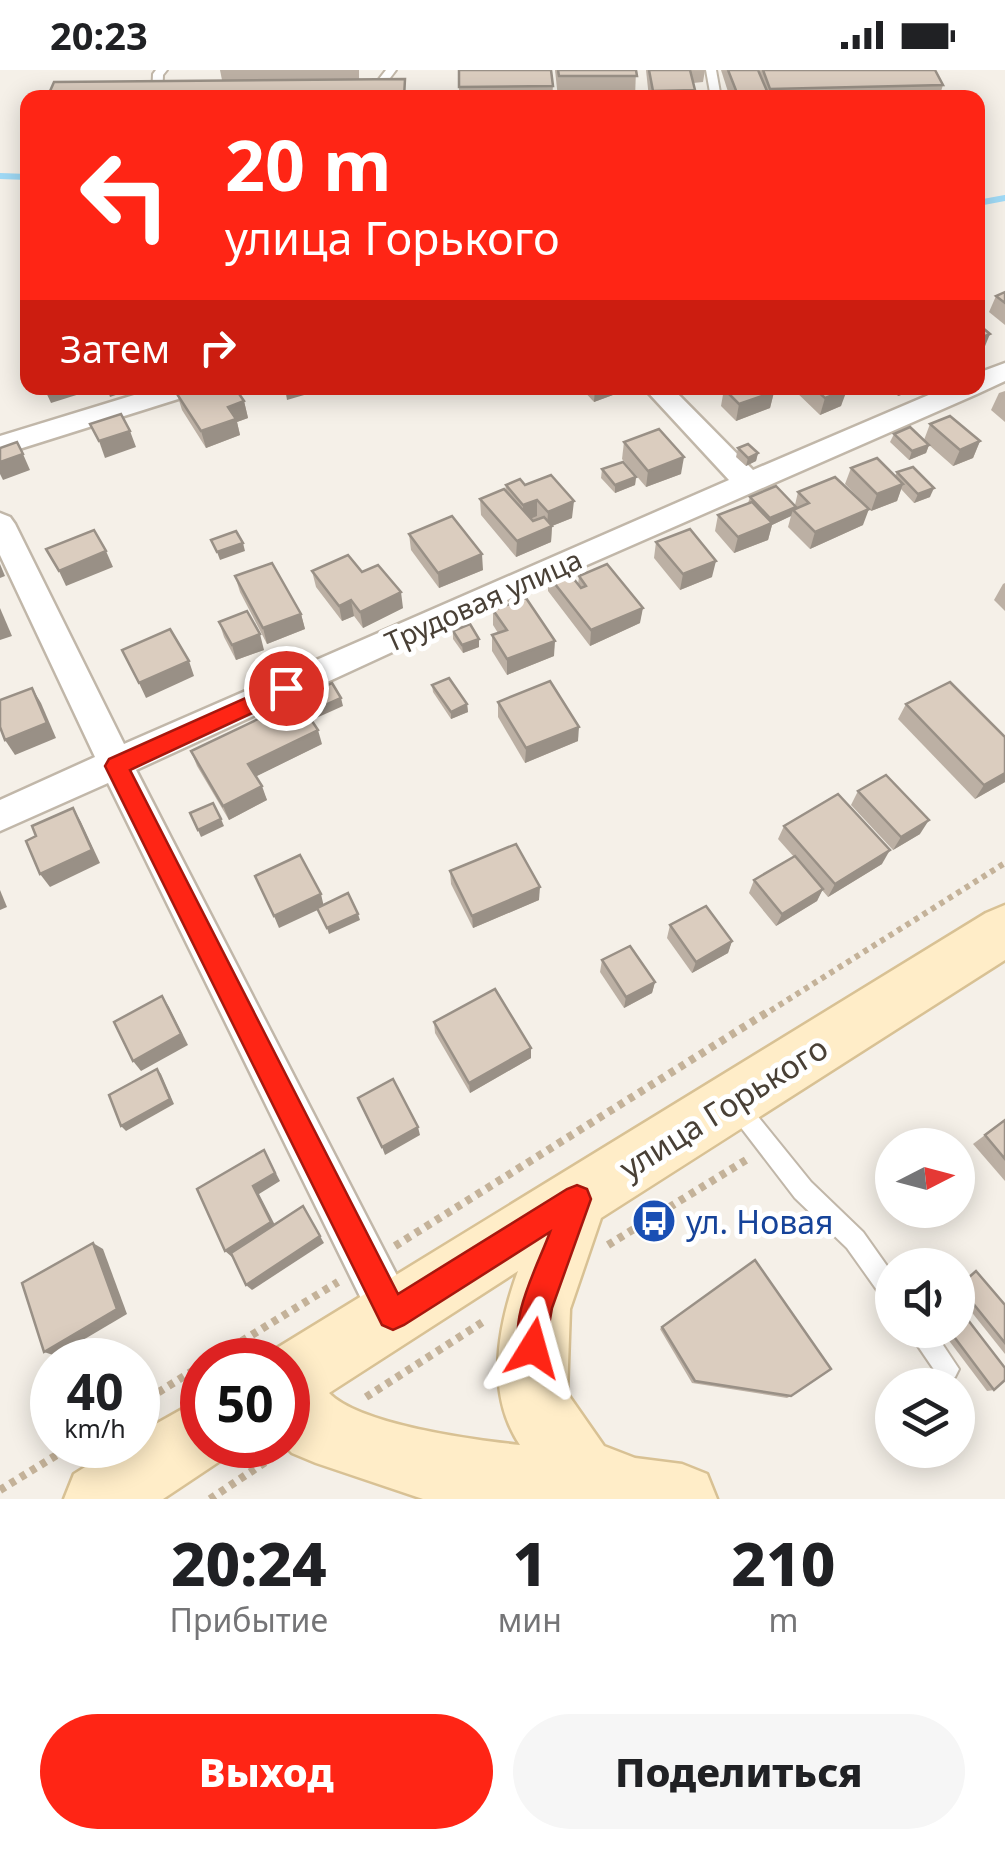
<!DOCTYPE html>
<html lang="ru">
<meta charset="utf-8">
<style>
:root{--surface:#fff;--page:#f6f6f6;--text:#202124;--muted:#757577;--accent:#ff2515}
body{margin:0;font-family:"Noto Sans",sans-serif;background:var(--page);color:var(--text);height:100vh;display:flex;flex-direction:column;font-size:38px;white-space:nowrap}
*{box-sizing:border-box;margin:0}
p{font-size:32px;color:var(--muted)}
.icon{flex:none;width:55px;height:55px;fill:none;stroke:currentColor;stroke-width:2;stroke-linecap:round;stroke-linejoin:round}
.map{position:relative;height:1429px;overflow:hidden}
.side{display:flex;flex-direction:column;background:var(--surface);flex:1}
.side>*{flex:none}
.guide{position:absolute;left:20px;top:20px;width:965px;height:305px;border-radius:20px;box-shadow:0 5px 25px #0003;background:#ff2515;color:#fff;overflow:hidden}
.needle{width:65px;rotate:84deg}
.controls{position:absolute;left:875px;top:1058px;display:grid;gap:20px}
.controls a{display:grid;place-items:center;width:100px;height:100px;border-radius:50%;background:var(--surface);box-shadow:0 5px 25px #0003;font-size:50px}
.speed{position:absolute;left:30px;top:1268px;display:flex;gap:20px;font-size:50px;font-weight:700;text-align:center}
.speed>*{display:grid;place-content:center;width:130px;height:130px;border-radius:50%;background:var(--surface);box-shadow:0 5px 25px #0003;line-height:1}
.speed small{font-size:25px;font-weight:400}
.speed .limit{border:15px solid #d22;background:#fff;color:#111}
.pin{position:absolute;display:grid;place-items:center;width:85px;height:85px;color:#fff;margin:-42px;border:5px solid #fff;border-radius:50%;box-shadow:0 2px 10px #0007}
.me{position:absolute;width:110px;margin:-55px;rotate:8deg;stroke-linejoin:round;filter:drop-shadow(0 0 8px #0008)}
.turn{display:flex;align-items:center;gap:35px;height:210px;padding:0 40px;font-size:45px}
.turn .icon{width:130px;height:130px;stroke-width:2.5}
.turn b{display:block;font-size:70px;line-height:85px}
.then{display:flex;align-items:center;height:95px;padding:0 40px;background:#0003;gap:20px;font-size:38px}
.eta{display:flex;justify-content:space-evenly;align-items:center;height:170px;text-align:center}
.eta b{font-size:60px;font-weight:800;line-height:70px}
.action{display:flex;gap:20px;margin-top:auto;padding:20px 40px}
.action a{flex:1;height:115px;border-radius:60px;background:var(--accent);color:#fff;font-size:40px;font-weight:800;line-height:115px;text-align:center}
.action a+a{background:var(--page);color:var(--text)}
.status{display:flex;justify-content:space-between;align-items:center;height:70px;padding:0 50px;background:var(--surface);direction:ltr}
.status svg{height:28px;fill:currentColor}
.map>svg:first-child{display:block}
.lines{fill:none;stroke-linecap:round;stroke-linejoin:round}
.stream{stroke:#a0daf6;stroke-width:6}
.service-casing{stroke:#c1b7a9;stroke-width:4}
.minor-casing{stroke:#c1b7a9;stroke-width:5}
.secondary-casing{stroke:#d8c194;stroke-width:5}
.path-far1{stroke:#c4b299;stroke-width:6;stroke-dasharray:5 5;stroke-linecap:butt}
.path{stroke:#c4b299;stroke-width:8;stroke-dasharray:6 6;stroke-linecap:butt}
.service{fill:#fff;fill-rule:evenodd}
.minor{fill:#fff;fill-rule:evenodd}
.secondary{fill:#ffedc8;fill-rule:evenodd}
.wall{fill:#bcb0a4}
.shaded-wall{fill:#999086}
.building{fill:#dbcdbf;stroke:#999086;stroke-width:2.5}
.route{fill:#ff2515;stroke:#a6180e;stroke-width:2.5}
.labels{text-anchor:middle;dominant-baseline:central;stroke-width:10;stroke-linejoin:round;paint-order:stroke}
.street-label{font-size:28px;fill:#494036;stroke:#fff}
.near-street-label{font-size:32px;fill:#494036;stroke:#fff}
.near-transit-label{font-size:32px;fill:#164399;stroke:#fff;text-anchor:start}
</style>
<div class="status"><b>20:23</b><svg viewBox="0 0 49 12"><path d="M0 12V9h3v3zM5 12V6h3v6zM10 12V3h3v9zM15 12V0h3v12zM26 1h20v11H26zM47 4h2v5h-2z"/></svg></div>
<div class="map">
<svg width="1005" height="1429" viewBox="0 0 1005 1429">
<rect width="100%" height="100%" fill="#f5f0e8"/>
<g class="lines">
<!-- stream -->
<g class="stream">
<polyline points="0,106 28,107"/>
<polyline points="978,133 1005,128"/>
</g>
<defs>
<g id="service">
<polygon points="156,0 167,0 163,5 162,28 152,28 153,4"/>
<path d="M386 0H396C378 25 371 28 340 28L372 18Z"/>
<polygon points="706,0 716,0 721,28 711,28"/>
<polygon points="736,1025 743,1028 811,1112 863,1162 892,1203 892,1233 884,1230 847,1178 795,1128 729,1042 726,1035 729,1028"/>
<polygon points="907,1260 933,1260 959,1299 955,1307 947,1311 939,1307"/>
</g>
<g id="minor">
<polygon points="1005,293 1005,311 977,324 466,548 136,700 409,1229 416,1245 409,1261 393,1268 377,1261 108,713 0,761 0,730 95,687 0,485 0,443 10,447 15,454 124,674 729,410 644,318 672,318 753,400 945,318 978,318 978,303"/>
<polygon points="157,318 198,318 194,324 0,385 0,366"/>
</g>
<g id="secondary">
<path d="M1005 835V890L601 1148 570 1239 567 1323 604 1376 635 1388 682 1394 707 1404 717 1429H423L316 1393 292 1383 284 1375H288V1290H263L264 1286 986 843ZM518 1201C498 1256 485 1323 520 1375 474 1370 360 1355 329 1323Z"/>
<polygon points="202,1328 202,1375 232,1375 226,1387 163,1429 64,1429 74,1404 120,1375 138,1375 138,1364"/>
</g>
</defs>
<!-- service casing -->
<use href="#service" class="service-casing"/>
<!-- minor casing -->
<use href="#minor" class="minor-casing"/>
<!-- secondary casing -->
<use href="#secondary" class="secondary-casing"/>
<!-- path-far1 -->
<polyline class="path-far1" points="762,946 1005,793"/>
<!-- path -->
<g class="path">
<polyline points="608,1175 746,1090"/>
<polyline points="395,1176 766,943"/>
<polyline points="211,1290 338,1212"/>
<polyline points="366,1327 486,1250"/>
<polyline points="138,1335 202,1295"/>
<polyline points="0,1420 73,1375"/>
<polyline points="210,1429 276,1385"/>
</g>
<!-- service -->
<use href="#service" class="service"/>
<!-- minor -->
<use href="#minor" class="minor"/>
<!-- secondary -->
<use href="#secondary" class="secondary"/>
</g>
<!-- wall -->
<g class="wall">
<polygon points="220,0 359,0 359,10 222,10"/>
<polygon points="459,0 553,16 552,28 459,28"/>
<polygon points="555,0 636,0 635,28 558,28"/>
<polygon points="646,0 705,0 703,12 693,13 695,20 694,28 649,28"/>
<polygon points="721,0 935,0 943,15 939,28 730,28"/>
<polygon points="1005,222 1005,255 989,242 996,226"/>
<polygon points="581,318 621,318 621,322 594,332"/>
<polygon points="792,318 844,318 841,336 820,345"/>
<polygon points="889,318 922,318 898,326"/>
<polygon points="724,319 774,322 770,338 736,351 721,336"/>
<polygon points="1005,321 1005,352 991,340 999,323"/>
<polygon points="177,324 244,331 248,348 237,352 240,365 206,378 182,340"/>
<polygon points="930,354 980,371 973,388 953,396 929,375 926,383 909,390 890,372 894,364 924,370"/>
<polygon points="624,372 681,404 646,417 622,389"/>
<polygon points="738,378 758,383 756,391 746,396 736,387"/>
<polygon points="851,398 895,406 897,402 930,427 914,433 901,419 897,431 871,441 845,414"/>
<polygon points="602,399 636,407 635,415 615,423 601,408"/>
<polygon points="506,415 525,415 572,448 552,456 551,472 516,487 481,445 480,429 505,421"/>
<polygon points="798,422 863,455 810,479 788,457 791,446 772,455 768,470 734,483 715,461 718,445 748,433 750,427 795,435"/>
<polygon points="409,464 483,500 439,518 411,480"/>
<polygon points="656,472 712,507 680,520 654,488"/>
<polygon points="312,501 362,502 403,538 363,558 354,546 342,551 316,517"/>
<polygon points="548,505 578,515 579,506 640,553 590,576 548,521"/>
<polygon points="235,506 301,544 305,559 267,574 240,522"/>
<polygon points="1005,513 1005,541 994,530 1003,514"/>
<polygon points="493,540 554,586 507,605 492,581 492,565 498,563 493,555"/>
<polygon points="219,552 264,580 236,590 224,567"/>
<polygon points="453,561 479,577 463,583 453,569"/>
<polygon points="432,615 467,634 468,642 451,649 433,622"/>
<polygon points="498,632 578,671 525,693 498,647"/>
<polygon points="906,634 1005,667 1005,712 975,729 898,649"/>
<polygon points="322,674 256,706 267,730 229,750 197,696 191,681"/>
<polygon points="858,721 920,764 893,780 851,735"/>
<polygon points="784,756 882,794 828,827 822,820 817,831 776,856 749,823 754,810 794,787 778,769"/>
<polygon points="450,801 539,830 473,858 451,814"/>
<polygon points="670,855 732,871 728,883 692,903 667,868"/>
<polygon points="602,890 655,912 652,923 624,938 600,902"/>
<polygon points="434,952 531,988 470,1023 435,963"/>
<polygon points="1005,1050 1005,1111 973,1074"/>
<polygon points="976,1201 1005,1235 1005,1284 958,1225 958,1215"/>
<polygon points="662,1257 791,1326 787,1328 692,1313 660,1259"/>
<polygon points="941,1260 958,1260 994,1320 987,1321"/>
</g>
<!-- shaded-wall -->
<g class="shaded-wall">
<polygon points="990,264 983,281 978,283 978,269"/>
<polygon points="44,318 84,318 86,322 51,333"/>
<polygon points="107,318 136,318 110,327"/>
<polygon points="285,318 328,318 287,330"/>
<polygon points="595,318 621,318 621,322 594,332"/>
<polygon points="874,318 887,318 872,323"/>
<polygon points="901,318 922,318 898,326"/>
<polygon points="847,320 841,336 820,345 825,328"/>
<polygon points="774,322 770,338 736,351 739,334"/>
<polygon points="244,331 248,348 237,352 240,365 206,378 201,361 228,337"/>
<polygon points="130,361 136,377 105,388 99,371"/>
<polygon points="980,371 973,388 953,396 960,380"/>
<polygon points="929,375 926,383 909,390 912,381"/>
<polygon points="758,383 756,391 746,396 748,388"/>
<polygon points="23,384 30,400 3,410 0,404 0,392"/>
<polygon points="684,387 681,404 646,417 648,401"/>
<polygon points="636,407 635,415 615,423 615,415"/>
<polygon points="903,414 897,431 871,441 877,424"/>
<polygon points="934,418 930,427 914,433 918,424"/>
<polygon points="537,430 537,446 523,452 523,435"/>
<polygon points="574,431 572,448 552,456 551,472 516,487 517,471 547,458 548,442"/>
<polygon points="796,437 795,442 793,440 791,446 772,455 768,470 734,483 738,467 768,455 770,448"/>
<polygon points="869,439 863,455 810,479 815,462"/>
<polygon points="243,473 245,481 220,490 217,482"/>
<polygon points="106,481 113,497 66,516 59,501"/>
<polygon points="482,484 483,500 439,518 438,503"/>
<polygon points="716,491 712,507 680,520 683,504"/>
<polygon points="0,494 5,506 0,508"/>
<polygon points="401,522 403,538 363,558 360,542"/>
<polygon points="351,530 354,546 342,551 339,536"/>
<polygon points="0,538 12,566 0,570"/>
<polygon points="643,538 640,553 590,576 591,560"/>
<polygon points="301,544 305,559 267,574 263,558"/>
<polygon points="260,564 264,580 236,590 232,575"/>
<polygon points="479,569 479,577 463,583 462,575"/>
<polygon points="555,571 554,586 507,605 507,589"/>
<polygon points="189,591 194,606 146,628 139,613"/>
<polygon points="32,618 41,633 56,668 15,685 5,670"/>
<polygon points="341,628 343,636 314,649 312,641"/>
<polygon points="467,634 468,642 451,649 451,642"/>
<polygon points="579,657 578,671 525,693 526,678"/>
<polygon points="318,660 322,674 253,708 248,694"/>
<polygon points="1005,703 1005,712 975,729 984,715"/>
<polygon points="262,716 267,730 229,750 223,736"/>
<polygon points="73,738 81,752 100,793 50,817 40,804"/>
<polygon points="221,749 224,756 201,767 198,760"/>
<polygon points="929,750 920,764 893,780 901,767"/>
<polygon points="890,780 882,794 828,827 835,814"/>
<polygon points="540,817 539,830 473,858 472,846"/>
<polygon points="823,819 817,831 776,856 782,844"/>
<polygon points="0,820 7,837 0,840"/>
<polygon points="321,824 324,837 279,858 274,846"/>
<polygon points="358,844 360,850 329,864 327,858"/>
<polygon points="732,871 728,883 692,903 696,892"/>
<polygon points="655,912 652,923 624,938 626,927"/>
<polygon points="162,926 169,937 188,975 141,1001 133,991"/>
<polygon points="531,978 531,988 470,1023 469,1013"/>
<polygon points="157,999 161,1004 174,1034 126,1061 121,1056"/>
<polygon points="418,1057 420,1065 385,1085 382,1077"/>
<polygon points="264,1080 280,1111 259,1124 277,1159 232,1187 225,1181"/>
<polygon points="303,1136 324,1173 252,1220 246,1215"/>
<polygon points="93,1173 103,1179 127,1244 56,1286 44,1282"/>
</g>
<!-- building -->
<g class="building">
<polygon points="459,0 551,0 553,16 459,17"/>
<polygon points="558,0 636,0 637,6 559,6"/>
<polygon points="649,0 690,0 695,20 653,21"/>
<polygon points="728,0 758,0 770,28 739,28"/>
<polygon points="763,0 935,0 943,15 770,19"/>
<polygon points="405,9 404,28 47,28 54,12"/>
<polygon points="1005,222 1005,233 996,226"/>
<polygon points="978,254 990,264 978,269"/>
<polygon points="194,318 235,318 244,331 228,337 236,349 201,361 177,324"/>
<polygon points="729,318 770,318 774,322 739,334 724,319"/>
<polygon points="814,318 844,318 847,320 825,328"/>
<polygon points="121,344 130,361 99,371 90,354"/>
<polygon points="950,346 980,371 960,380 930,354"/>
<polygon points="910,357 929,375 912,381 894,364"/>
<polygon points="659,359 684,387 648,401 624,372"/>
<polygon points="17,372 23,384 0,392 0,378"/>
<polygon points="748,374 758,383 748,388 738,378"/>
<polygon points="877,388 903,414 877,424 851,398"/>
<polygon points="623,392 636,407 615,415 602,399"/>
<polygon points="913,397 934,418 918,424 897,402"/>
<polygon points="551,405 574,431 548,442 537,430 523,435 506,415 520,409 525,415"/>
<polygon points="835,407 869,439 815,462 793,440 809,433 798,422"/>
<polygon points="776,416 796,437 770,448 750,427"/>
<polygon points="504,419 533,451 544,447 552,456 517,471 480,429"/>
<polygon points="752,432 772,453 738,467 718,445"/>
<polygon points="452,446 482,484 438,503 409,464"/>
<polygon points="690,459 716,491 683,504 656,472"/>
<polygon points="94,460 106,481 59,501 46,479"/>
<polygon points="236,461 243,473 217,482 211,470"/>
<polygon points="348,485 362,502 378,495 401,522 360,542 351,530 339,536 312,501"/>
<polygon points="272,493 301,544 263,558 235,506"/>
<polygon points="607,494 643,538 591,560 548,505 565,498 581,518 586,516 579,506"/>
<polygon points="526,528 555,571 507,589 492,565 507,560 493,540"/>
<polygon points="247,541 260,564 232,575 219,552"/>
<polygon points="470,554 479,569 462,575 453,561"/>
<polygon points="170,559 189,591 139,613 122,580"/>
<polygon points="449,608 467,634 451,642 432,615"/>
<polygon points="550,611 579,657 526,678 498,632"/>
<polygon points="950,612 1005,667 1005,703 984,715 906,634"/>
<polygon points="332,613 341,628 312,641 302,626"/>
<polygon points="32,618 47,653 5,670 0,657 0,630"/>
<polygon points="298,630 318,660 248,694 262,716 223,736 191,681"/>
<polygon points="886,705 929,750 901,767 858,721"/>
<polygon points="838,724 890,780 835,814 784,756"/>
<polygon points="213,733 221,749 198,760 190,743"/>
<polygon points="73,738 92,780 40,804 26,771 36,766 32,756"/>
<polygon points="516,774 540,817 472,846 450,801"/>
<polygon points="300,785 321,824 274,846 255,806"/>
<polygon points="795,786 823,819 782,844 754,810"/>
<polygon points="348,823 358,844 327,858 317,838"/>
<polygon points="706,836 732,871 696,892 670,855"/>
<polygon points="630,876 655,912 626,927 602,890"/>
<polygon points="495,919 531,978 469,1013 434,952"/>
<polygon points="162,926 181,964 133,991 114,952"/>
<polygon points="157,999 170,1029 121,1056 109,1025"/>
<polygon points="393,1009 418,1057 382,1077 358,1028"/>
<polygon points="1005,1050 1005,1089 985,1065"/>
<polygon points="264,1080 275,1103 253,1116 271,1152 225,1181 197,1119"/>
<polygon points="303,1136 320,1166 246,1215 231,1183"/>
<polygon points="93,1173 117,1239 44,1282 22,1213"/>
<polygon points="755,1190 831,1299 791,1326 695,1311 662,1257"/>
<polygon points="976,1201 1005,1235 1005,1273 959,1216"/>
<polygon points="958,1237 1005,1298 1005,1310 994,1320 949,1260 958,1260"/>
</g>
<!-- route -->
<path class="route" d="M286 610 296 618 293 624 130 700 398 1224 567 1119 577 1115 587 1119 591 1129 552 1238 543 1289 533 1294 522 1289C506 1251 537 1198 550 1162L404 1255 393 1260 382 1255 105 696 109 689Z"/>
<!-- icons -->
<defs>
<symbol id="bus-disc" viewBox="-11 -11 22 22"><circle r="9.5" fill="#1a4fb4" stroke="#fff"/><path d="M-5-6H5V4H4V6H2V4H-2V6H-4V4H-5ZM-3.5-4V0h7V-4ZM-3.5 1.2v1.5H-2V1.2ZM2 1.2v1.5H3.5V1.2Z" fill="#fff"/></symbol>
</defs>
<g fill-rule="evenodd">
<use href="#bus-disc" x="629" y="1126" width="50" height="50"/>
</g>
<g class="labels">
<!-- street labels -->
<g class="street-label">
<text transform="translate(483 530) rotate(-24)">Трудовая улица</text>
</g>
<!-- near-street labels -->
<g class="near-street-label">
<text transform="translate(723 1037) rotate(-32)">улица Горького</text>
</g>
<!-- near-transit labels -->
<g class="near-transit-label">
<text x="686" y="1151">ул. Новая</text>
</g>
</g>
</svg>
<div class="controls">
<a><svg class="needle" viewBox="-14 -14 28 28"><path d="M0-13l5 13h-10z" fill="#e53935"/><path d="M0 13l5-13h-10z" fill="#757577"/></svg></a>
<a><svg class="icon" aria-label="sound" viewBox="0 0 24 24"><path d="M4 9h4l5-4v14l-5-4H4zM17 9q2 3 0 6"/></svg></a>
<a><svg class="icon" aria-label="layers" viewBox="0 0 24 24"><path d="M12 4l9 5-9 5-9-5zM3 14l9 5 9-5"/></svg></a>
</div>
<div class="speed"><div>40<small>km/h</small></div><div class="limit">50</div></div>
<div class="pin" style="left:286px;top:618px;background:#d93025"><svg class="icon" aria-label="arrive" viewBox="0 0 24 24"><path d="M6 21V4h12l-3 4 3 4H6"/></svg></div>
<svg class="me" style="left:533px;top:1278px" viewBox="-20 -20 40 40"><path d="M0-17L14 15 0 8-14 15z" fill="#ff2515" stroke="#fff" stroke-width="4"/></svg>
<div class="guide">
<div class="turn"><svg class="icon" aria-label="left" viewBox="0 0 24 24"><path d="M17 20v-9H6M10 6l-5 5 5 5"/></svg><div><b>20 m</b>улица Горького</div></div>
<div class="then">Затем<svg class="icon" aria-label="right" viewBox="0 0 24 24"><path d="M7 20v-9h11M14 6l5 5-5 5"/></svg></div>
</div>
</div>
<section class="side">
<div class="eta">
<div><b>20:24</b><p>Прибытие</p></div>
<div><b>1</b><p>мин</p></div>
<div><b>210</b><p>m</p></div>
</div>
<div class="action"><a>Выход</a><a>Поделиться</a></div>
</section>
